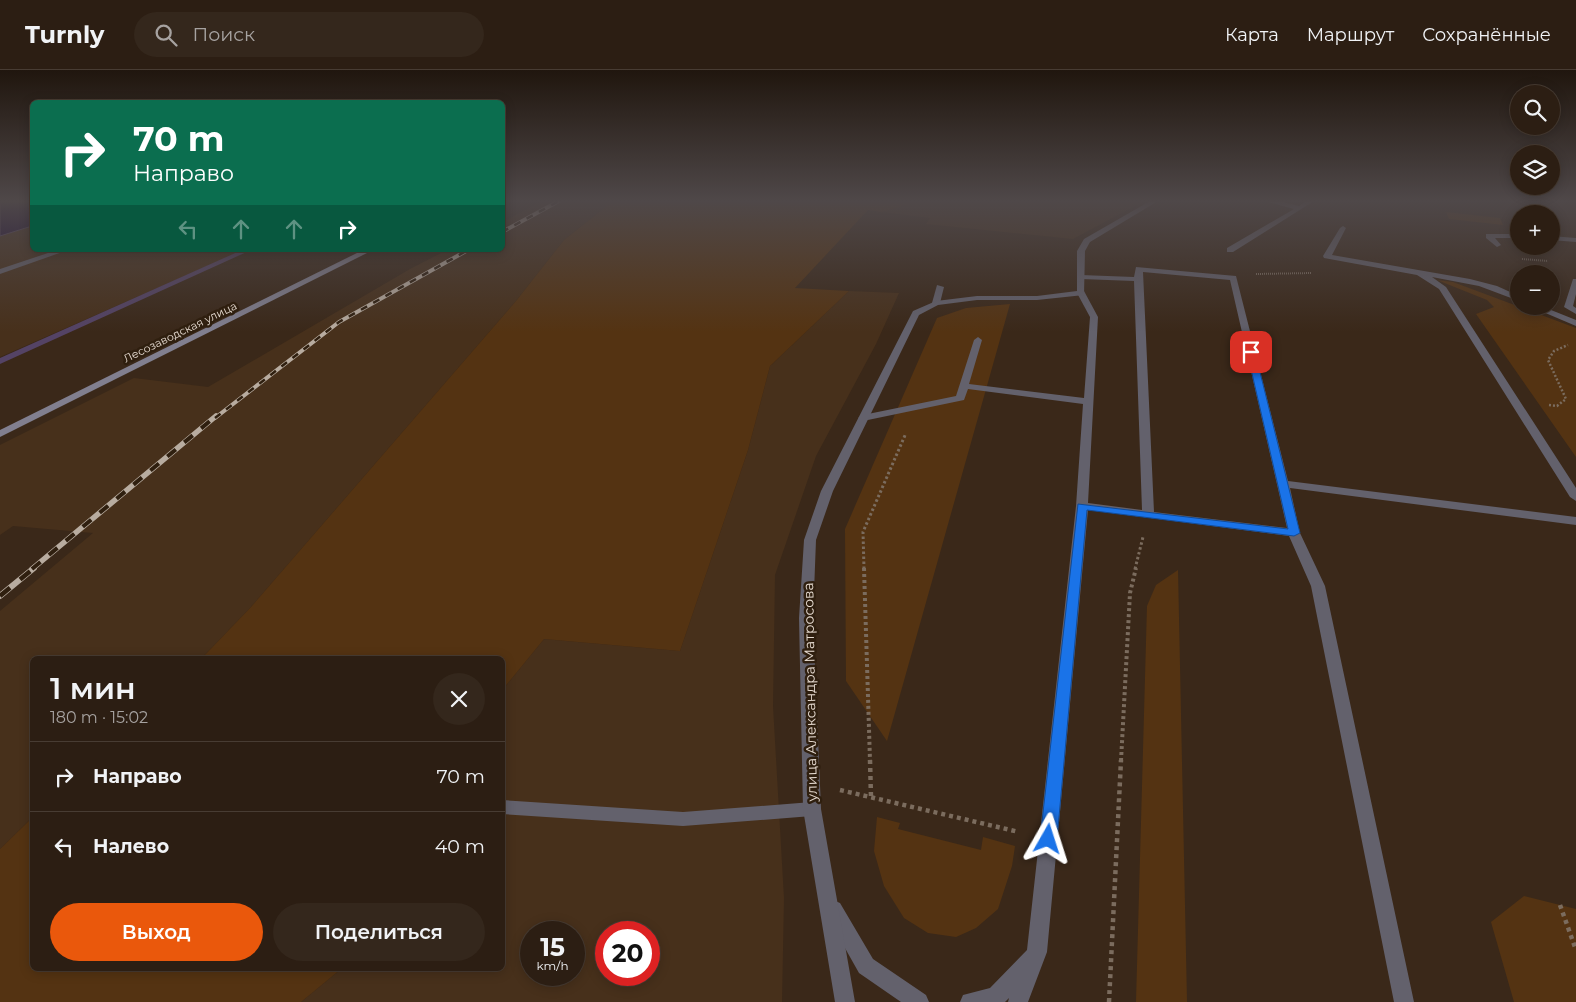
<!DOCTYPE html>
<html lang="ru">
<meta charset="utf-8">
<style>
:root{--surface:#2c1e13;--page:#34271c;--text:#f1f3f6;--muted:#a6a2a0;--line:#483c33;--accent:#ea580c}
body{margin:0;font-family:Montserrat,sans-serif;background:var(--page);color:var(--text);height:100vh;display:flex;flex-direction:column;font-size:19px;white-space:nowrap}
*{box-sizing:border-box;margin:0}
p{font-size:16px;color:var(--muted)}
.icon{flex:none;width:28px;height:28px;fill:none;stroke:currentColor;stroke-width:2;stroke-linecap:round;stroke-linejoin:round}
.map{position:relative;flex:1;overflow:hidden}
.drawer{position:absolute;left:30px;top:586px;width:475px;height:315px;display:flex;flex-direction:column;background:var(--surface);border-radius:8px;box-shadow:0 2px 12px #0003,0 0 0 1px var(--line)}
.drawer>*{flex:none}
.top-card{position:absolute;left:30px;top:30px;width:475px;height:152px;border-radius:8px;box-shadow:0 2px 12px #0003,0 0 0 1px var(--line);background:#0b6e4f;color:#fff;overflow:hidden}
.fabs{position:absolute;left:1510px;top:15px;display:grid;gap:10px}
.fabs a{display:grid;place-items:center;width:50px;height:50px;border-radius:50%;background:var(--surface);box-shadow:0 2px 12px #0003,0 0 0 1px var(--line);font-size:25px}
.speed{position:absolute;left:520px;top:851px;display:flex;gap:10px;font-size:25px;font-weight:700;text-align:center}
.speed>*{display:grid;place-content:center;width:65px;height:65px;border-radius:50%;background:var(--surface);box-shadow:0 2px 12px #0003,0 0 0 1px var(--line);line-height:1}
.speed small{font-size:12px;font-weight:400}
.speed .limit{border:8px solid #d22;background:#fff;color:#111}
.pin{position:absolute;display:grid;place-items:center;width:42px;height:42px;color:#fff;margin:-21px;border-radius:10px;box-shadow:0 2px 8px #0006}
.me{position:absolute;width:55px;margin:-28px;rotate:6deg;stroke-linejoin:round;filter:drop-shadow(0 0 4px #0008)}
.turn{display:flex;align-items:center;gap:18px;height:105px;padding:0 20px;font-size:22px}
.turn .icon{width:65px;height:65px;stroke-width:2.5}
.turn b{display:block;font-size:35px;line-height:42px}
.lanes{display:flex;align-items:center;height:48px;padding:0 20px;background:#0003;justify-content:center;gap:25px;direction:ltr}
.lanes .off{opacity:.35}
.round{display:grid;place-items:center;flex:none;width:52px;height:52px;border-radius:26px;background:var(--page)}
.overview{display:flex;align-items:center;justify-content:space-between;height:85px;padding:0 20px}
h1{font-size:30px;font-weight:600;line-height:38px}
.primary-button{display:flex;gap:10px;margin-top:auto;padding:10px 20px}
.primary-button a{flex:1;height:58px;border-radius:30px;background:var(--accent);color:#fff;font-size:20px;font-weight:600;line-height:58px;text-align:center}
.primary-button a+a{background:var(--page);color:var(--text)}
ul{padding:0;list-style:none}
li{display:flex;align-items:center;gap:15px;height:70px;padding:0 20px;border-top:1px solid var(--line)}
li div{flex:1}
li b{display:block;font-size:19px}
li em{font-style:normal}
header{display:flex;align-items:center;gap:30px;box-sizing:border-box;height:70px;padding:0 25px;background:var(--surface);border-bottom:1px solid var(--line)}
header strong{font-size:24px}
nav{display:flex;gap:28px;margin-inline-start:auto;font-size:18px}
.search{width:350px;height:45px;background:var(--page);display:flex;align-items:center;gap:12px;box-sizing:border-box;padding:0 18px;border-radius:28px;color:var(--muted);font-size:19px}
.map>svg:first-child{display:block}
.built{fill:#47301b;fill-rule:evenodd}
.green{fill:#543312}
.water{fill:#150136;stroke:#544365}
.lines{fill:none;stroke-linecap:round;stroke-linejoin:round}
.stream{fill:#544365;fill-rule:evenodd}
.path-far4{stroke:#7b6c5e;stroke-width:2;stroke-dasharray:1 1;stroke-linecap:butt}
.path-far3{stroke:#7b6c5e;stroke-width:2.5;stroke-dasharray:2 2;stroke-linecap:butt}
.path-far2{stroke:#7b6c5e;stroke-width:3;stroke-dasharray:2.5 2.5;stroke-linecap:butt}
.path-far1{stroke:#7b6c5e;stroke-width:4;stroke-dasharray:3 3;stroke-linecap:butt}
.path{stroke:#7b6c5e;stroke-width:4.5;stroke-dasharray:4 4;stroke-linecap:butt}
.lane{fill:#63616c;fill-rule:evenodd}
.street{fill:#63616c;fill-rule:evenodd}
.secondary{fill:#817f8f;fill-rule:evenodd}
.rail-far2-casing{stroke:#b8aca0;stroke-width:4}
.rail-far1-casing{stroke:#b8aca0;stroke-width:5.5}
.rail-casing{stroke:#b8aca0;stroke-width:6}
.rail-far2{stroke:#2f1f0f;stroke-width:2.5;stroke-dasharray:7;stroke-linecap:butt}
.rail-far1{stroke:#2f1f0f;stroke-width:4;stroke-dasharray:11;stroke-linecap:butt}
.rail{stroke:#2f1f0f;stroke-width:4.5;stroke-dasharray:13;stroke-linecap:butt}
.route{fill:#1a73e8;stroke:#114b97}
.labels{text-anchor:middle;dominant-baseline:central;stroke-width:5;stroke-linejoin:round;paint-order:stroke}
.far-street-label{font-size:11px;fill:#e7dcd2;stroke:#2f1f0f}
.street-label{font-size:14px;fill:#e7dcd2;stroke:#2f1f0f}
</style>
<header>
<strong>Turnly</strong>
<div class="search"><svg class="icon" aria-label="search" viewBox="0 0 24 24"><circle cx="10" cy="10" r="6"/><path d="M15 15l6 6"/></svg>Поиск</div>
<nav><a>Карта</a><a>Маршрут</a><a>Сохранённые</a></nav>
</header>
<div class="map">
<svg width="1576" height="932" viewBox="0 0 1576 932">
<rect width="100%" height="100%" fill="#3a2819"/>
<!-- built -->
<g class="built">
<polygon points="542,131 613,131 564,170 516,231 251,537 201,589 32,589 32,748 0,779 0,541 93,463 13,456 0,465 0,375 134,308 208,317 410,199 447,180 502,180 503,152"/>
<polygon points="921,131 1144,131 1073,169 926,154 930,148 882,142"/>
<polygon points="32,156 32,180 244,180 0,287 0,166"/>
<path d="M849 221 899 223 876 274 816 386 775 505 773 636 784 828 782 932H301L341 899H502L503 619 544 569 680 581 748 380 770 296ZM531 862H574V905H531ZM606 862H649V905H606Z"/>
</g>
<!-- green -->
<g class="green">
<polygon points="613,131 921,131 882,142 868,140 795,218 849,221 770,296 748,380 680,581 544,569 503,619 502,589 201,589 251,537 516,231 564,170"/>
<polygon points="1446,142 1500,148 1503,155 1449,149"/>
<polygon points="1437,210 1453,212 1576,258 1576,387 1476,244 1494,237 1487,230"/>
<polygon points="1010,234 887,671 846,611 845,459 937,248 966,238"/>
<polygon points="1178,500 1187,932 1136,932 1147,536 1156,515"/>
<polygon points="877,747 900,753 898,759 981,780 983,767 1015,776 1012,796 998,839 976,858 956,867 928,863 904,848 884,816 874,781"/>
<polygon points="32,748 32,899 341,899 301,932 0,932 0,779"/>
<polygon points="1524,826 1576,839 1576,932 1514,932 1491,852"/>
</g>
<!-- water -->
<polygon class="water" points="0,131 32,131 32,156 0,166"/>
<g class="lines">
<!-- stream -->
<polygon class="stream" points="242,180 251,180 0,294 0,288"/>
<!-- path-far4 -->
<g class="path-far4">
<polyline points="1522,189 1548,191"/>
<polyline points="1256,204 1312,203"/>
</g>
<!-- path-far3 -->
<polyline class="path-far3" points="1549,335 1557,336 1566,329 1548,290 1554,281 1568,275"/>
<!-- path-far2 -->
<g class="path-far2">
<polyline points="864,499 863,462 906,363"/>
<polyline points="1135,499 1143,467"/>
</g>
<!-- path-far1 -->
<g class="path-far1">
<polyline points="864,498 870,691"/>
<polyline points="1121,691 1130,523 1136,498"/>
</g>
<!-- path -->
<g class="path">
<polyline points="870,690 871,727"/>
<polyline points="840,720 1019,762"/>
<polyline points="1560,835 1576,880"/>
<polyline points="1109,932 1121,690"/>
</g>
<!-- lane -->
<g class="lane">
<polygon points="1265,131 1279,131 1299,136 1306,131 1314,131 1233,182 1227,182 1227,178 1294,139"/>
<polygon points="1343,156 1346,158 1332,185 1470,209 1497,216 1519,226 1519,231 1479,216 1432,207 1446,217 1576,418 1576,431 1570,427 1439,219 1417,205 1324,188 1323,186 1340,158"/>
<polygon points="1486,164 1519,164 1519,168 1495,168 1501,175 1497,177 1486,168"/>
<polygon points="1551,166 1576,168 1576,172 1551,170"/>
<path d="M1136 197 1236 206 1288 411 1576 447V455L1290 418 1300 463 1325 516 1414 932H1394L1311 516 1289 466 1088 440 1047 882 1028 932H1008L1009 928 1005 932H960L963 925 990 918 1027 880 1076 436 1083 334 968 319 964 330 863 351 858 348 863 345 956 326 974 270 978 267 982 270 969 314 1084 328 1090 247 1077 223 1084 221 1098 247 1088 433 1142 440 1134 211 1081 209 1077 207 1081 205 1134 207ZM1143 202 1230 210 1287 458 1154 442Z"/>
<polygon points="1573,209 1576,209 1576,224 1573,236 1576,238 1576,244 1564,237"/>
<polygon points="937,215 944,217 940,233 936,235 932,233"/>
<polygon points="1529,236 1541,236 1576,250 1576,256"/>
<polygon points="502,730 683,742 812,732 818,734 821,739 818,744 812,746 683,756 502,744"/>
<polygon points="833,830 840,833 873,889 926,925 929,932 901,932 859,903 823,839 826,833"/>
</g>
<!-- street -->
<g class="street">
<polygon points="1150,131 1158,131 1090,172 1085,181 1084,225 1037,230 977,230 938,235 919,245 833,421 816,470 813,548 821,739 855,932 835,932 803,739 799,548 804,470 821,421 913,241 936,231 977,226 1037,226 1077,221 1077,181 1084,169"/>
<polygon points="57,180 68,180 0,204 0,199"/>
</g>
<!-- secondary -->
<polygon class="secondary" points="363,180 373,180 0,367 0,360"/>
<defs>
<g id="rail-far2">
<polyline points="502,162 559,131"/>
<polyline points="215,348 339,252 468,180"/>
</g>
<polyline id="rail-far1" points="32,499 216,346"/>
<polyline id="rail" points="0,526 34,498"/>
</defs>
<!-- rail-far2 casing -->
<use href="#rail-far2" class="rail-far2-casing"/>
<!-- rail-far1 casing -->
<use href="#rail-far1" class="rail-far1-casing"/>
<!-- rail casing -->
<use href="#rail" class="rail-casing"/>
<!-- rail-far2 -->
<use href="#rail-far2" class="rail-far2"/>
<!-- rail-far1 -->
<use href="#rail-far1" class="rail-far1"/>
<!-- rail -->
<use href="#rail" class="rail"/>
</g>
<!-- sky -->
<linearGradient id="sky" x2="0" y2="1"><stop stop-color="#20160e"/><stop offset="0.5" stop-color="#4f4849"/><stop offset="1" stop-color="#4f4849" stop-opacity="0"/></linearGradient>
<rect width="1576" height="262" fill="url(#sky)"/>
<!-- route -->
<polygon class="route" points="1248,281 1255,282 1300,463 1294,466 1087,440 1057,769 1054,774 1048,776 1043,774 1040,769 1078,434 1288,459 1247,282"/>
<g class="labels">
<!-- far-street labels -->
<g class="far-street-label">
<text transform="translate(180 262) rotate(-26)">Лесозаводская улица</text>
</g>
<!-- street labels -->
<g class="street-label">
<text transform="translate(810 622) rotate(-91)">улица Александра Матросова</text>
</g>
</g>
</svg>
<div class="fabs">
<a><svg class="icon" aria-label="search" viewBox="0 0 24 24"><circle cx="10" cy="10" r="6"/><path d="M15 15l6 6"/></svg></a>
<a><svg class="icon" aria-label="layers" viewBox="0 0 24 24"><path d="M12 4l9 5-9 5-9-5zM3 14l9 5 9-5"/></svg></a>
<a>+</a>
<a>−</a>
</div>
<div class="speed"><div>15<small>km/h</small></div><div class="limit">20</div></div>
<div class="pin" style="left:1251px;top:282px;background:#d93025"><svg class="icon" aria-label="arrive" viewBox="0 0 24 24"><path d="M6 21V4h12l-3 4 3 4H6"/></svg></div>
<svg class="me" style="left:1048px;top:769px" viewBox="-20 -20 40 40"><path d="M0-17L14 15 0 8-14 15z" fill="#1a73e8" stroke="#fff" stroke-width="4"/></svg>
<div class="top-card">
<div class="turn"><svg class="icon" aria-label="right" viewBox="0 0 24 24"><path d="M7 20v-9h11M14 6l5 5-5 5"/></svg><div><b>70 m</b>Направо</div></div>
<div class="lanes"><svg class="icon off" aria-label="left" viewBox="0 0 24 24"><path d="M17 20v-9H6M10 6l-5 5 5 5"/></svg><svg class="icon off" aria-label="ahead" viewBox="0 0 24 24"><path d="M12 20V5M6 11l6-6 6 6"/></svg><svg class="icon off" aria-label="ahead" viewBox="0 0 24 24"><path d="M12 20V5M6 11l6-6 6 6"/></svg><svg class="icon" aria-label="right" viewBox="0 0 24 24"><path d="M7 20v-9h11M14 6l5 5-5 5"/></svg></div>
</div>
<section class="drawer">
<div class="overview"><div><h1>1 мин</h1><p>180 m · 15:02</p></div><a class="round"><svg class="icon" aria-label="close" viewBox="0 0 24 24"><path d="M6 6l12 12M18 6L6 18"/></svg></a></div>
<ul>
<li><svg class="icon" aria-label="right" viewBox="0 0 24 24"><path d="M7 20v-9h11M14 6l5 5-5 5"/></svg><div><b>Направо</b></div><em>70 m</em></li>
<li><svg class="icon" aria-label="left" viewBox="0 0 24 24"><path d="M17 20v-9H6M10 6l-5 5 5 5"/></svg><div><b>Налево</b></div><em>40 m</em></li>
</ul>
<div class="primary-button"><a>Выход</a><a>Поделиться</a></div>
</section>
</div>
